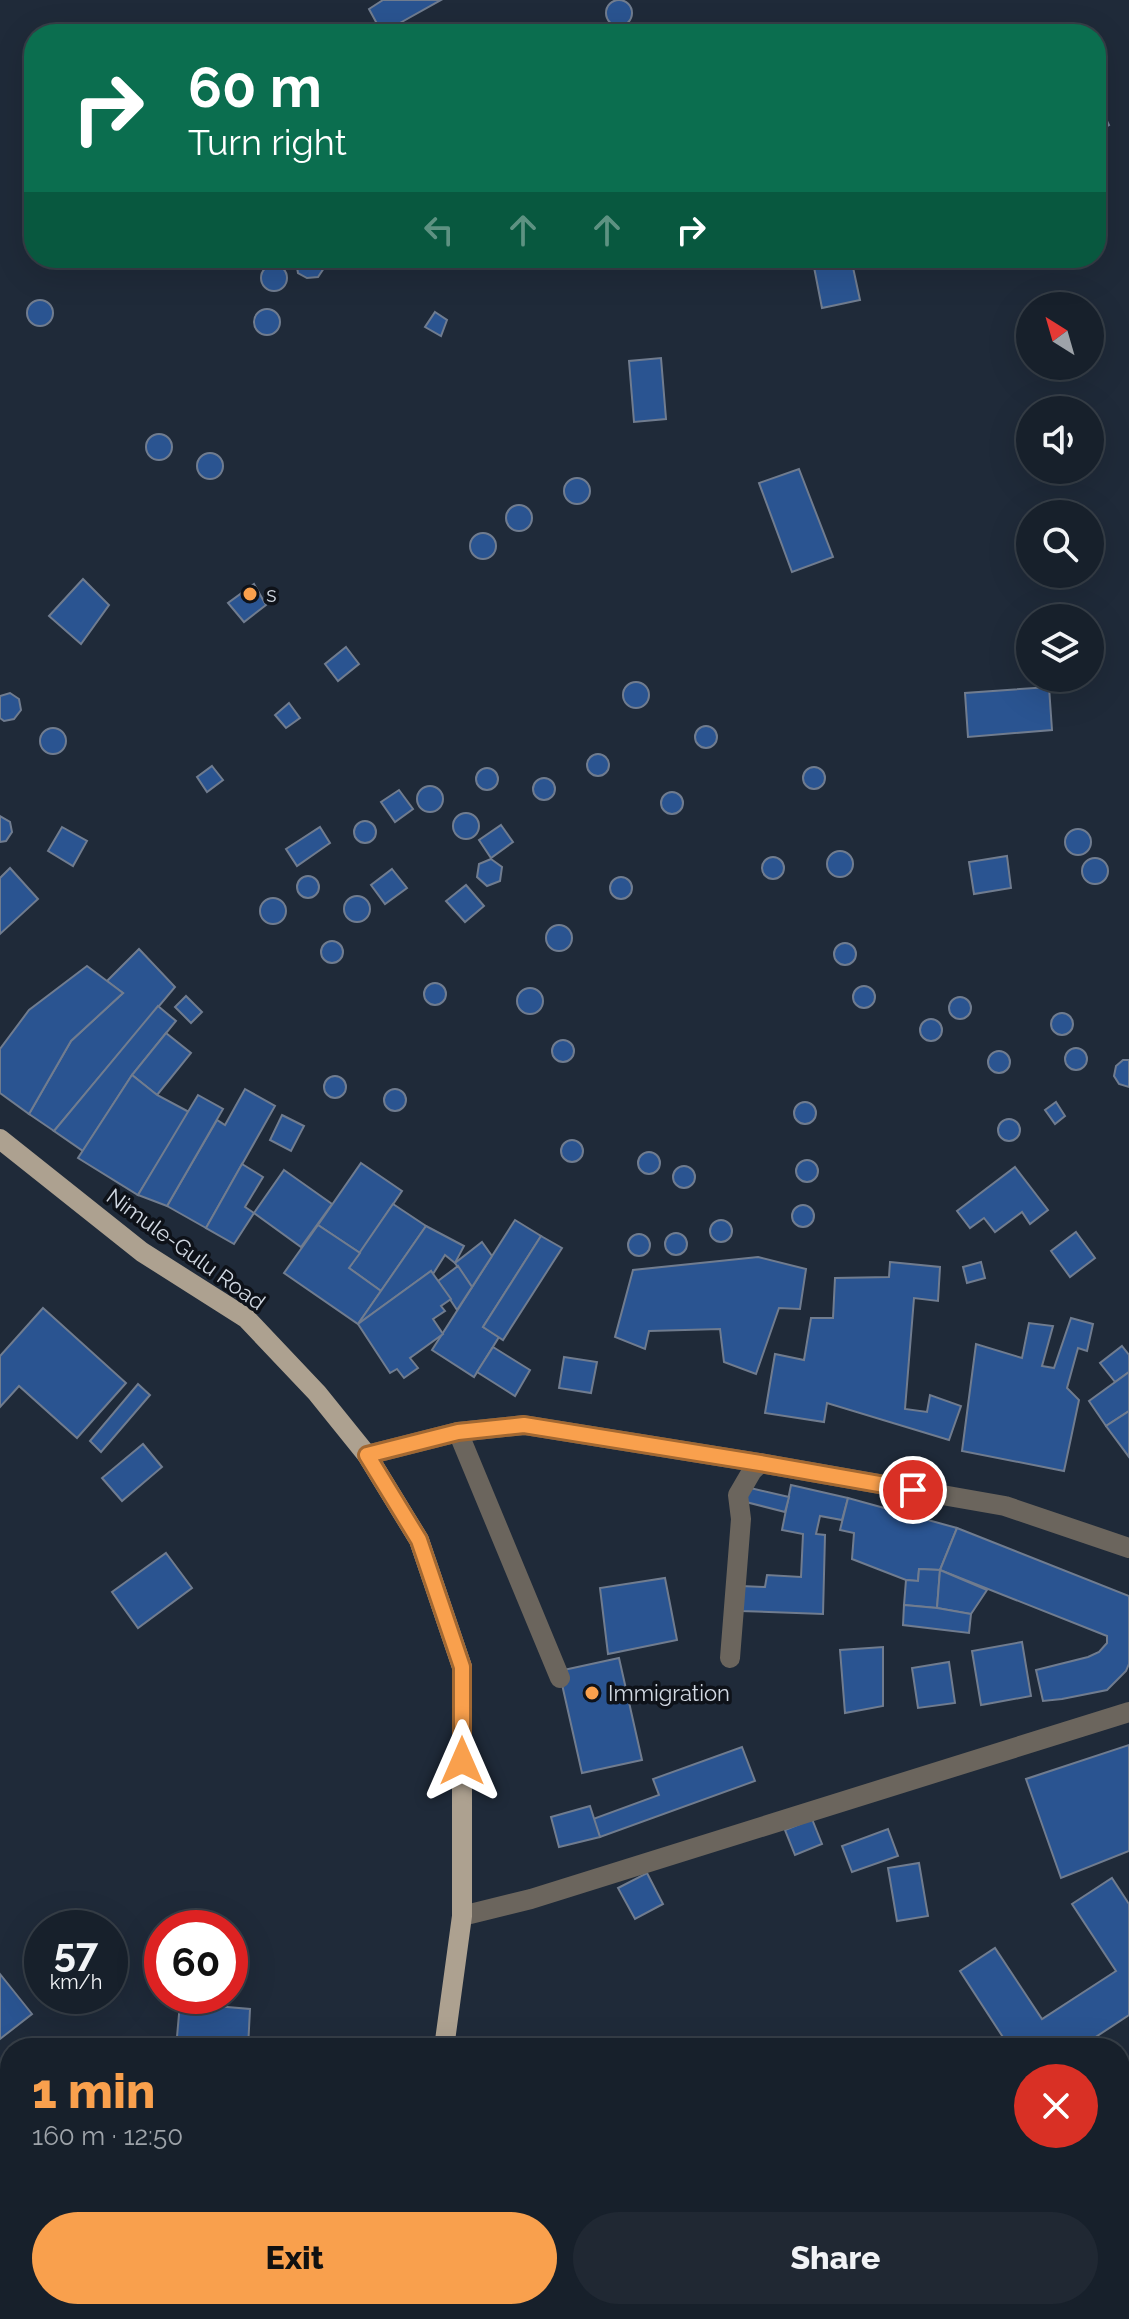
<!DOCTYPE html>
<meta charset="utf-8">
<style>
:root{--surface:#17202b;--page:#202833;--text:#f1f3f6;--muted:#9ea3a9;--line:#363e47;--accent:#f9a04d}
body{margin:0;font-family:Raleway,sans-serif;background:var(--page);color:var(--text);height:100vh;display:flex;flex-direction:column;font-size:30px;white-space:nowrap}
*{box-sizing:border-box;margin:0}
p{font-size:26px;color:var(--muted)}
.icon{flex:none;width:44px;height:44px;fill:none;stroke:currentColor;stroke-width:2;stroke-linecap:round;stroke-linejoin:round}
.map{position:relative;flex:1;overflow:hidden}
.details{position:absolute;left:0px;top:2038px;width:1130px;height:282px;display:flex;flex-direction:column;background:var(--surface);border-radius:32px 32px 0 0;box-shadow:0 8px 32px #0002,0 0 0 2px var(--line)}
.details>*{flex:none}
.banner{position:absolute;left:24px;top:24px;width:1082px;height:244px;border-radius:32px;box-shadow:0 8px 32px #0002,0 0 0 2px var(--line);background:#0b6e4f;color:#fff;overflow:hidden}
.needle{width:52px;rotate:323deg}
.buttons{position:absolute;left:1016px;top:292px;display:grid;gap:16px}
.buttons a{display:grid;place-items:center;width:88px;height:88px;border-radius:50%;background:var(--surface);box-shadow:0 8px 32px #0002,0 0 0 2px var(--line);font-size:40px}
.speed{position:absolute;left:24px;top:1910px;display:flex;gap:16px;font-size:40px;font-weight:700;text-align:center}
.speed>*{display:grid;place-content:center;width:104px;height:104px;border-radius:50%;background:var(--surface);box-shadow:0 8px 32px #0002,0 0 0 2px var(--line);line-height:1}
.speed small{font-size:20px;font-weight:400}
.speed .limit{border:12px solid #d22;background:#fff;color:#111}
.pin{position:absolute;display:grid;place-items:center;width:68px;height:68px;color:#fff;margin:-34px;border:4px solid #fff;border-radius:50%;box-shadow:0 2px 8px #0007}
.me{position:absolute;width:88px;margin:-44px;rotate:0deg;stroke-linejoin:round;filter:drop-shadow(0 0 6px #0008)}
.turn{display:flex;align-items:center;gap:28px;height:168px;padding:0 32px;font-size:36px}
.turn .icon{width:104px;height:104px;stroke-width:2.5}
.turn b{display:block;font-size:56px;line-height:68px}
.lanes{display:flex;align-items:center;height:76px;padding:0 32px;background:#0003;justify-content:center;gap:40px;direction:ltr}
.lanes .off{opacity:.35}
.round{display:grid;place-items:center;flex:none;width:84px;height:84px;border-radius:42px;background:var(--page)}
.summary{display:flex;align-items:center;justify-content:space-between;height:136px;padding:0 32px}
h1{font-size:48px;font-weight:800;line-height:60px;color:var(--accent)}
.primary-button{display:flex;gap:16px;margin-top:auto;padding:16px 32px}
.primary-button a{flex:1;height:92px;border-radius:48px;background:var(--accent);color:#111;font-size:32px;font-weight:800;line-height:92px;text-align:center}
.primary-button a+a{background:var(--page);color:var(--text)}
.map>svg:first-child{display:block}
.building{fill:#2a5491;stroke:#707c8f;stroke-width:2}
.lines{fill:none;stroke-linecap:round;stroke-linejoin:round}
.minor{stroke:#6b655d;stroke-width:20}
.major{stroke:#ada190;stroke-width:20}
.route-casing{stroke:#a26832;stroke-width:20}
.route{stroke:#f9a04d;stroke-width:14}
.poi-dot{fill:#f9a04d;stroke:#0e1219;stroke-width:3}
.labels{text-anchor:middle;dominant-baseline:central;stroke-width:7;stroke-linejoin:round;paint-order:stroke}
.poi-label{font-size:22px;fill:#d1d8e2;stroke:#0e1219;text-anchor:start}
.street-label{font-size:22px;fill:#d1d8e2;stroke:#0e1219}
</style>
<div class="map">
<svg width="1129" height="2319" viewBox="0 0 1129 2319">
<rect width="100%" height="100%" fill="#1f2a39"/>
<!-- building -->
<g class="building">
<circle cx="619" cy="13" r="13"/>
<polygon points="383,0 441,0 382,33 369,9"/>
<polygon points="946,23 955,28 956,34 930,34 936,25"/>
<polygon points="1096,99 1109,125 1096,132"/>
<polygon points="299,258 322,258 324,268 318,277 307,278 298,273 296,262"/>
<polygon points="833,258 851,258 860,300 822,308 813,262"/>
<circle cx="274" cy="278" r="13"/>
<circle cx="40" cy="313" r="13"/>
<circle cx="267" cy="322" r="13"/>
<polygon points="435,312 447,320 441,336 425,327"/>
<polygon points="661,358 666,419 634,422 629,361"/>
<circle cx="159" cy="447" r="13"/>
<circle cx="210" cy="466" r="13"/>
<polygon points="799,469 833,557 792,572 759,483"/>
<circle cx="577" cy="491" r="13"/>
<circle cx="519" cy="518" r="13"/>
<circle cx="483" cy="546" r="13"/>
<polygon points="83,579 109,605 81,644 49,616"/>
<polygon points="254,584 266,605 244,622 228,603"/>
<polygon points="346,647 359,664 338,681 325,664"/>
<circle cx="636" cy="695" r="13"/>
<polygon points="1049,687 1052,730 968,737 965,693"/>
<polygon points="10,693 19,699 21,710 14,719 4,721 0,718 0,696"/>
<polygon points="289,703 300,718 286,728 275,715"/>
<circle cx="706" cy="737" r="11"/>
<circle cx="53" cy="741" r="13"/>
<circle cx="598" cy="765" r="11"/>
<polygon points="212,766 223,780 207,792 197,777"/>
<circle cx="814" cy="778" r="11"/>
<circle cx="487" cy="779" r="11"/>
<circle cx="544" cy="789" r="11"/>
<circle cx="430" cy="799" r="13"/>
<polygon points="399,790 413,809 395,822 381,802"/>
<circle cx="672" cy="803" r="11"/>
<circle cx="466" cy="826" r="13"/>
<polygon points="0,816 10,822 12,832 6,841 0,842"/>
<circle cx="365" cy="832" r="11"/>
<polygon points="501,825 513,842 491,858 479,840"/>
<polygon points="62,827 87,841 73,866 48,851"/>
<polygon points="320,827 330,843 297,866 286,849"/>
<circle cx="1078" cy="842" r="13"/>
<circle cx="840" cy="864" r="13"/>
<polygon points="1007,856 1011,888 974,894 969,862"/>
<circle cx="773" cy="868" r="11"/>
<circle cx="1095" cy="871" r="13"/>
<polygon points="491,859 502,867 500,881 487,886 477,877 479,864"/>
<polygon points="10,868 38,899 0,934 0,878"/>
<polygon points="392,869 407,888 385,904 371,885"/>
<circle cx="308" cy="887" r="11"/>
<circle cx="621" cy="888" r="11"/>
<polygon points="466,885 484,906 465,922 446,901"/>
<circle cx="357" cy="909" r="13"/>
<circle cx="273" cy="911" r="13"/>
<circle cx="559" cy="938" r="13"/>
<circle cx="332" cy="952" r="11"/>
<circle cx="845" cy="954" r="11"/>
<polygon points="139,949 175,987 54,1131 29,1114 71,1041 123,993 107,981"/>
<polygon points="87,966 123,993 71,1041 29,1114 0,1093 0,1049 29,1010"/>
<circle cx="435" cy="994" r="11"/>
<circle cx="864" cy="997" r="11"/>
<circle cx="530" cy="1001" r="13"/>
<polygon points="186,996 202,1012 191,1023 175,1007"/>
<circle cx="960" cy="1008" r="11"/>
<polygon points="158,1006 176,1021 132,1075 83,1151 54,1131"/>
<circle cx="1062" cy="1024" r="11"/>
<circle cx="931" cy="1030" r="11"/>
<polygon points="166,1033 191,1053 157,1095 132,1075"/>
<circle cx="563" cy="1051" r="11"/>
<circle cx="1076" cy="1059" r="11"/>
<circle cx="999" cy="1062" r="11"/>
<polygon points="1123,1060 1129,1060 1129,1087 1119,1084 1114,1076 1116,1066"/>
<polygon points="132,1075 157,1095 189,1112 138,1195 78,1158"/>
<circle cx="335" cy="1087" r="11"/>
<circle cx="395" cy="1100" r="11"/>
<polygon points="245,1089 275,1106 206,1228 167,1206 217,1120 225,1125"/>
<polygon points="198,1095 223,1109 167,1206 138,1195"/>
<circle cx="805" cy="1113" r="11"/>
<polygon points="1056,1102 1065,1116 1055,1124 1045,1110"/>
<polygon points="282,1115 304,1126 291,1151 270,1140"/>
<circle cx="1009" cy="1130" r="11"/>
<circle cx="572" cy="1151" r="11"/>
<circle cx="649" cy="1163" r="11"/>
<circle cx="807" cy="1171" r="11"/>
<polygon points="361,1163 402,1191 360,1253 318,1225"/>
<polygon points="242,1164 263,1177 245,1207 254,1213 234,1244 206,1228"/>
<circle cx="684" cy="1177" r="11"/>
<polygon points="1015,1167 1048,1210 1030,1224 1022,1212 995,1232 984,1218 970,1228 957,1211"/>
<polygon points="284,1170 332,1204 301,1247 254,1213"/>
<polygon points="393,1204 426,1226 381,1291 349,1268"/>
<circle cx="803" cy="1216" r="11"/>
<circle cx="721" cy="1231" r="11"/>
<polygon points="515,1220 541,1236 483,1327 499,1337 474,1377 432,1350"/>
<polygon points="318,1225 360,1253 349,1268 381,1291 358,1324 284,1273"/>
<polygon points="426,1226 464,1246 455,1263 445,1255 433,1274 431,1271 358,1324"/>
<polygon points="1076,1232 1095,1258 1070,1277 1051,1251"/>
<circle cx="676" cy="1244" r="11"/>
<circle cx="639" cy="1245" r="11"/>
<polygon points="541,1236 562,1248 503,1340 483,1327"/>
<polygon points="482,1242 492,1256 472,1287 455,1263"/>
<polygon points="758,1257 806,1269 800,1309 779,1308 756,1374 724,1362 720,1329 649,1331 645,1349 615,1337 633,1270"/>
<polygon points="890,1262 940,1267 938,1301 914,1298 905,1409 927,1412 930,1395 961,1406 949,1440 827,1403 824,1422 765,1413 775,1354 804,1360 811,1318 833,1318 835,1278 889,1277"/>
<polygon points="981,1262 985,1278 967,1283 963,1267"/>
<polygon points="458,1266 472,1287 457,1310 438,1281"/>
<polygon points="431,1271 451,1299 441,1306 445,1311 433,1319 443,1334 410,1358 418,1368 404,1378 397,1369 390,1373 358,1324"/>
<polygon points="43,1308 126,1383 77,1438 19,1386 0,1407 0,1356"/>
<polygon points="1071,1318 1093,1324 1087,1351 1078,1348 1067,1388 1079,1400 1064,1471 962,1451 976,1344 1022,1358 1029,1323 1053,1326 1042,1366 1054,1368"/>
<polygon points="1122,1346 1129,1355 1129,1372 1115,1382 1100,1363"/>
<polygon points="493,1347 530,1370 515,1396 477,1372"/>
<polygon points="564,1357 597,1362 591,1393 559,1388"/>
<polygon points="1129,1372 1129,1411 1106,1426 1089,1401"/>
<polygon points="138,1384 150,1395 101,1452 90,1441"/>
<polygon points="1129,1411 1129,1457 1106,1426"/>
<polygon points="143,1444 162,1467 122,1501 102,1478"/>
<polygon points="791,1485 848,1498 842,1520 820,1516 816,1534 825,1535 823,1614 741,1611 741,1586 765,1587 767,1575 801,1577 803,1534 782,1530"/>
<polygon points="746,1487 789,1497 785,1512 742,1501"/>
<polygon points="848,1498 957,1528 940,1570 919,1569 918,1581 906,1580 852,1559 854,1533 840,1530"/>
<polygon points="957,1528 1129,1596 1129,1664 1126,1671 1107,1690 1062,1699 1043,1701 1036,1670 1088,1657 1099,1652 1107,1643 1107,1636 940,1570"/>
<polygon points="166,1553 192,1588 138,1628 112,1592"/>
<polygon points="919,1569 940,1570 937,1608 904,1605 906,1580 918,1581"/>
<polygon points="940,1570 987,1590 971,1614 937,1608"/>
<polygon points="665,1578 677,1640 608,1654 600,1588"/>
<polygon points="904,1605 937,1608 971,1614 969,1633 903,1625"/>
<polygon points="1022,1642 1031,1696 981,1705 972,1651"/>
<polygon points="883,1647 883,1706 845,1713 840,1650"/>
<polygon points="619,1658 642,1760 582,1773 559,1671"/>
<polygon points="949,1662 955,1703 918,1708 912,1668"/>
<polygon points="1129,1745 1129,1851 1061,1878 1026,1779"/>
<polygon points="742,1747 755,1781 600,1837 593,1819 659,1795 653,1779"/>
<polygon points="590,1806 600,1837 559,1847 551,1817"/>
<polygon points="812,1819 822,1844 795,1855 785,1830"/>
<polygon points="888,1829 898,1856 852,1872 842,1846"/>
<polygon points="919,1863 928,1916 897,1921 888,1868"/>
<polygon points="647,1873 663,1904 635,1919 618,1888"/>
<polygon points="1112,1878 1129,1904 1129,2015 1079,2048 1010,2048 960,1971 995,1948 1042,2019 1116,1971 1072,1904"/>
<polygon points="0,1974 32,2014 0,2039"/>
<polygon points="180,2003 250,2009 248,2048 176,2048"/>
<polygon points="523,2310 556,2310 555,2319 522,2319"/>
</g>
<g class="lines">
<!-- minor -->
<g class="minor">
<polyline points="458,1432 560,1678"/>
<polyline points="367,1455 458,1432 524,1425 760,1463 1005,1506 1129,1548"/>
<polyline points="730,1658 741,1519 738,1495 752,1471 760,1463"/>
<polyline points="462,1916 531,1899 1129,1712"/>
</g>
<!-- major -->
<g class="major">
<polyline points="0,1139 142,1252 246,1318 317,1393 367,1455 419,1540 462,1667 462,1916 444,2048"/>
<polyline points="0,2317 60,2315 97,2319"/>
<polyline points="406,2319 407,2310"/>
</g>
</g>
<g class="lines">
<defs>
<polyline id="route" points="462,1761 462,1667 419,1540 367,1455 458,1432 524,1425 760,1463 913,1490"/>
</defs>
<!-- route casing -->
<use href="#route" class="route-casing"/>
<!-- route -->
<use href="#route" class="route"/>
</g>
<!-- markers -->
<g class="poi-dot">
<circle cx="250" cy="594" r="8"/>
<circle cx="592" cy="1693" r="8"/>
</g>
<g class="labels">
<!-- poi labels -->
<g class="poi-label">
<text x="266" y="594">s</text>
<text x="608" y="1693">Immigration</text>
</g>
<!-- street labels -->
<g class="street-label">
<text transform="translate(186 1249) rotate(36)">Nimule-Gulu Road</text>
</g>
</g>
</svg>
<div class="buttons">
<a><svg class="needle" viewBox="-14 -14 28 28"><path d="M0-13l5 13h-10z" fill="#e53935"/><path d="M0 13l5-13h-10z" fill="#9ea3a9"/></svg></a>
<a><svg class="icon" aria-label="sound" viewBox="0 0 24 24"><path d="M4 9h4l5-4v14l-5-4H4zM17 9q2 3 0 6"/></svg></a>
<a><svg class="icon" aria-label="search" viewBox="0 0 24 24"><circle cx="10" cy="10" r="6"/><path d="M15 15l6 6"/></svg></a>
<a><svg class="icon" aria-label="layers" viewBox="0 0 24 24"><path d="M12 4l9 5-9 5-9-5zM3 14l9 5 9-5"/></svg></a>
</div>
<div class="speed"><div>57<small>km/h</small></div><div class="limit">60</div></div>
<div class="pin" style="left:913px;top:1490px;background:#d93025"><svg class="icon" aria-label="arrive" viewBox="0 0 24 24"><path d="M6 21V4h12l-3 4 3 4H6"/></svg></div>
<svg class="me" style="left:462px;top:1761px" viewBox="-20 -20 40 40"><path d="M0-17L14 15 0 8-14 15z" fill="#f9a04d" stroke="#fff" stroke-width="4"/></svg>
<div class="banner">
<div class="turn"><svg class="icon" aria-label="right" viewBox="0 0 24 24"><path d="M7 20v-9h11M14 6l5 5-5 5"/></svg><div><b>60 m</b>Turn right</div></div>
<div class="lanes"><svg class="icon off" aria-label="left" viewBox="0 0 24 24"><path d="M17 20v-9H6M10 6l-5 5 5 5"/></svg><svg class="icon off" aria-label="ahead" viewBox="0 0 24 24"><path d="M12 20V5M6 11l6-6 6 6"/></svg><svg class="icon off" aria-label="ahead" viewBox="0 0 24 24"><path d="M12 20V5M6 11l6-6 6 6"/></svg><svg class="icon" aria-label="right" viewBox="0 0 24 24"><path d="M7 20v-9h11M14 6l5 5-5 5"/></svg></div>
</div>
<section class="details">
<div class="summary"><div><h1>1 min</h1><p>160 m · 12:50</p></div><a class="round" style="background:#d93025;color:#fff"><svg class="icon" aria-label="close" viewBox="0 0 24 24"><path d="M6 6l12 12M18 6L6 18"/></svg></a></div>
<div class="primary-button"><a>Exit</a><a>Share</a></div>
</section>
</div>
